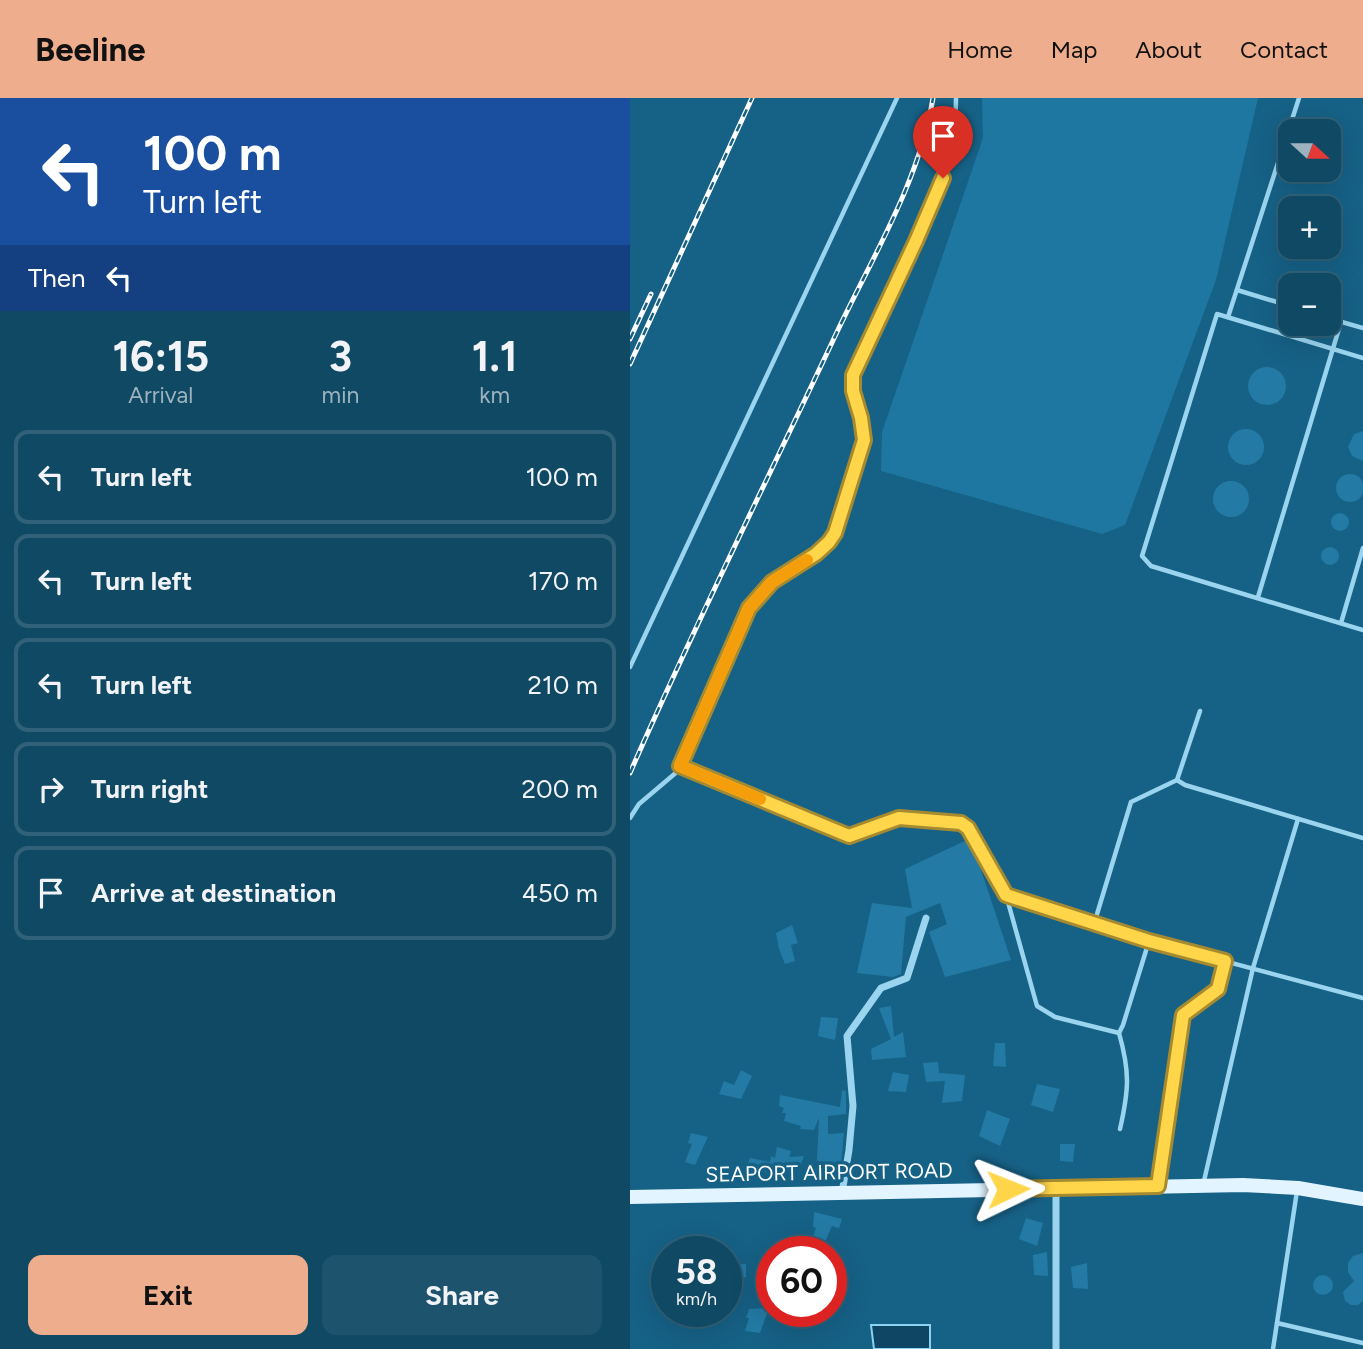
<!DOCTYPE html>
<meta charset="utf-8">
<style>
:root{--surface:#104964;--page:#1e536d;--text:#f1f3f6;--muted:#9cb2bf;--line:#306178;--accent:#eead8d}
body{margin:0;font-family:Figtree,sans-serif;background:var(--page);color:var(--text);height:100vh;display:flex;flex-direction:column;font-size:26px;white-space:nowrap}
*{box-sizing:border-box;margin:0}
p{font-size:23px;color:var(--muted)}
.icon{flex:none;width:38px;height:38px;fill:none;stroke:currentColor;stroke-width:2;stroke-linecap:round;stroke-linejoin:round}
.map{position:relative;flex:1;overflow:hidden}
.drawer{display:flex;flex-direction:column;background:var(--surface);width:630px}
.drawer>*{flex:none}
.top-card{background:#1a4fa0;color:#fff;overflow:hidden}
.needle{width:46px;rotate:111deg}
.buttons{position:absolute;left:648px;top:21px;display:grid;gap:14px}
.buttons a{display:grid;place-items:center;width:63px;height:63px;border-radius:14px;background:var(--surface);box-shadow:0 7px 28px #0002,0 0 0 2px var(--line);font-size:35px}
.speed{position:absolute;left:21px;top:1138px;display:flex;gap:14px;font-size:35px;font-weight:700;text-align:center}
.speed>*{display:grid;place-content:center;width:91px;height:91px;border-radius:50%;background:var(--surface);box-shadow:0 7px 28px #0002,0 0 0 2px var(--line);line-height:1}
.speed small{font-size:18px;font-weight:400}
.speed .limit{border:10px solid #d22;background:#fff;color:#111}
.pin{position:absolute;display:grid;place-items:center;width:60px;height:60px;color:#fff;margin:-72px -30px;border-radius:50% 50% 50% 0;rotate:-45deg;box-shadow:0 0 7px #0007}
.pin .icon{rotate:45deg}
.me{position:absolute;width:77px;margin:-38px;rotate:88deg;stroke-linejoin:round;filter:drop-shadow(0 0 5px #0008)}
.turn{display:flex;align-items:center;gap:24px;height:147px;padding:0 28px;font-size:32px}
.turn .icon{width:91px;height:91px;stroke-width:2.5}
.turn b{display:block;font-size:49px;line-height:60px}
.then{display:flex;align-items:center;height:66px;padding:0 28px;background:#0003;gap:14px;font-size:26px}
.eta{display:flex;justify-content:space-evenly;align-items:center;height:119px;text-align:center}
.eta b{font-size:42px;font-weight:700;line-height:49px}
.primary-button{display:flex;gap:14px;margin-top:auto;padding:14px 28px}
.primary-button a{flex:1;height:80px;border-radius:14px;background:var(--accent);color:#111;font-size:28px;font-weight:700;line-height:80px;text-align:center}
.primary-button a+a{background:var(--page);color:var(--text)}
ul{padding:0;list-style:none}
li{display:flex;align-items:center;gap:21px;height:94px;margin:0 14px 10px;padding:0 14px;border:4px solid var(--line);border-radius:14px}
li div{flex:1}
li b{display:block;font-size:26px}
li em{font-style:normal}
header{display:flex;align-items:center;gap:42px;box-sizing:border-box;height:98px;padding:0 35px;background:var(--accent);color:#111}
header strong{font-size:33px}
nav{display:flex;gap:38px;margin-inline-start:auto;font-size:24px}
main{display:flex;flex:1;min-height:0}
.map>svg:first-child{display:block}
.green{fill:#1e77a0}
.water{fill:#0e4663;stroke:#8cd3f1;stroke-width:2}
.building{fill:#237ba5}
.lines{fill:none;stroke-linecap:round;stroke-linejoin:round}
.lane{stroke:#9ad4ee;stroke-width:4.5}
.street{stroke:#9ad4ee;stroke-width:7}
.primary{stroke:#e1f4ff;stroke-width:14}
.rail-casing{stroke:#fff;stroke-width:5}
.rail{stroke:#166186;stroke-width:2.5;stroke-dasharray:8;stroke-linecap:butt}
.route-casing{stroke:#a68a30;stroke-width:18}
.route{stroke:#ffd54a;stroke-width:12}
.slow{stroke:#f59e0b;stroke-width:12}
.labels{text-anchor:middle;dominant-baseline:central;stroke-width:7;stroke-linejoin:round;paint-order:stroke}
.street-label{font-size:21px;fill:#fff;stroke:#166186}
</style>
<header>
<strong>Beeline</strong>
<nav><a>Home</a><a>Map</a><a>About</a><a>Contact</a></nav>
</header>
<main>
<section class="drawer">
<div class="top-card">
<div class="turn"><svg class="icon" aria-label="left" viewBox="0 0 24 24"><path d="M17 20v-9H6M10 6l-5 5 5 5"/></svg><div><b>100 m</b>Turn left</div></div>
<div class="then">Then<svg class="icon" aria-label="left" viewBox="0 0 24 24"><path d="M17 20v-9H6M10 6l-5 5 5 5"/></svg></div>
</div>
<div class="eta">
<div><b>16:15</b><p>Arrival</p></div>
<div><b>3</b><p>min</p></div>
<div><b>1.1</b><p>km</p></div>
</div>
<ul>
<li><svg class="icon" aria-label="left" viewBox="0 0 24 24"><path d="M17 20v-9H6M10 6l-5 5 5 5"/></svg><div><b>Turn left</b></div><em>100 m</em></li>
<li><svg class="icon" aria-label="left" viewBox="0 0 24 24"><path d="M17 20v-9H6M10 6l-5 5 5 5"/></svg><div><b>Turn left</b></div><em>170 m</em></li>
<li><svg class="icon" aria-label="left" viewBox="0 0 24 24"><path d="M17 20v-9H6M10 6l-5 5 5 5"/></svg><div><b>Turn left</b></div><em>210 m</em></li>
<li><svg class="icon" aria-label="right" viewBox="0 0 24 24"><path d="M7 20v-9h11M14 6l5 5-5 5"/></svg><div><b>Turn right</b></div><em>200 m</em></li>
<li><svg class="icon" aria-label="arrive" viewBox="0 0 24 24"><path d="M6 21V4h12l-3 4 3 4H6"/></svg><div><b>Arrive at destination</b></div><em>450 m</em></li>
</ul>
<div class="primary-button"><a>Exit</a><a>Share</a></div>
</section>
<div class="map">
<svg width="733" height="1251" viewBox="0 0 733 1251">
<rect width="100%" height="100%" fill="#166186"/>
<!-- green -->
<polygon class="green" points="352,0 628,0 586,182 495,427 472,436 251,373 252,334 353,40"/>
<!-- water -->
<polygon class="water" points="241,1227 300,1227 300,1251 244,1251"/>
<!-- building -->
<g class="building">
<circle cx="637" cy="288" r="19"/>
<circle cx="616" cy="349" r="18"/>
<polygon points="733,333 733,363 722,358 718,349 724,336"/>
<circle cx="720" cy="390" r="14"/>
<circle cx="601" cy="401" r="18"/>
<circle cx="710" cy="424" r="9"/>
<circle cx="700" cy="458" r="9"/>
<polygon points="339,741 344,751 381,862 315,879 299,834 317,826 310,805 276,819 271,876 263,879 227,875 242,805 282,810 275,771"/>
<polygon points="162,827 168,845 161,847 165,863 155,866 149,851 146,835"/>
<polygon points="261,908 264,939 273,934 276,959 242,962 241,951 261,941 249,910"/>
<polygon points="191,919 208,920 205,942 188,938"/>
<polygon points="365,945 375,945 376,969 363,968"/>
<polygon points="308,964 309,975 335,977 332,1003 312,1005 315,983 296,984 293,965"/>
<polygon points="111,972 122,978 111,1001 89,996 94,983 104,987"/>
<polygon points="263,974 279,977 276,994 258,993"/>
<polygon points="407,986 430,991 423,1014 401,1007"/>
<polygon points="212,992 216,993 216,1016 198,1018 198,1036 214,1035 211,1066 187,1063 189,1020 184,1032 170,1031 171,1028 154,1023 156,1015 152,1015 154,1010 149,1008 150,997 210,1009"/>
<polygon points="357,1012 380,1021 370,1048 349,1038"/>
<polygon points="61,1035 78,1039 65,1067 55,1064 62,1046 58,1045"/>
<polygon points="430,1046 445,1046 443,1064 430,1063"/>
<polygon points="147,1049 161,1053 159,1059 174,1058 169,1072 156,1071 155,1075 129,1073 128,1075 115,1073 120,1060 140,1064 141,1058 145,1060"/>
<polygon points="184,1114 212,1121 209,1130 202,1128 195,1144 199,1146 197,1153 178,1153 186,1130 183,1129"/>
<polygon points="396,1120 413,1125 407,1148 389,1141"/>
<polygon points="417,1154 418,1178 404,1177 403,1157"/>
<polygon points="733,1155 733,1203 728,1207 721,1207 715,1203 713,1194 724,1183 718,1174 718,1165 723,1158"/>
<polygon points="457,1165 458,1191 443,1190 441,1169"/>
<polygon points="116,1166 116,1179 98,1183 99,1167"/>
<circle cx="693" cy="1187" r="10"/>
<polygon points="139,1210 130,1235 115,1233 119,1220 116,1220 119,1211"/>
</g>
<g class="lines">
<!-- lane -->
<g class="lane">
<polyline points="607,192 660,208"/>
<polyline points="598,219 669,0"/>
<polyline points="698,220 733,230"/>
<polyline points="733,260 587,216 512,458 521,468 733,532"/>
<polyline points="628,499 711,224"/>
<polyline points="711,525 733,450"/>
<polyline points="0,569 267,0"/>
<polyline points="50,668 219,738 269,721 331,725 338,730 376,797 407,908 425,919 489,935"/>
<polyline points="547,682 555,687 733,740"/>
<path d="M0 720 9 706 48 673 106 538 126 501 142 484 194 449 205 435 234 342 231 320 223 293V277C242 237 260 198 278 159 302 108 326 58 326 0"/>
<polyline points="376,797 519,843 733,900"/>
<polyline points="464,826 501,704 547,682 570,613"/>
<path d="M490 1031C499 991 500 974 489 935L493 927 519 843"/>
<polyline points="574,1083 623,870 668,721"/>
<polyline points="528,1087 553,917 588,891 595,863"/>
<polyline points="647,1225 733,1245"/>
<polyline points="643,1251 667,1093"/>
</g>
<!-- street -->
<g class="street">
<polyline points="426,1091 426,1251"/>
<polyline points="212,1095 219,1052 223,1008 217,938 251,890 277,880 296,820"/>
</g>
<!-- primary -->
<polyline class="primary" points="0,1099 613,1087 668,1090 733,1101"/>
<defs>
<g id="rail">
<polyline points="0,241 21,196"/>
<polyline points="0,266 122,0"/>
<path d="M0 675C65 526 138 381 207 234 243 158 289 84 303 0"/>
</g>
</defs>
<!-- rail casing -->
<use href="#rail" class="rail-casing"/>
<!-- rail -->
<use href="#rail" class="rail"/>
</g>
<g class="lines">
<defs>
<polyline id="route" points="313,80 286,143 223,277 223,293 231,320 234,342 205,435 199,444 186,456 142,484 119,510 50,668 219,738 269,720 331,725 338,730 376,797 519,843 595,863 588,891 553,917 528,1088 378,1091"/>
</defs>
<!-- route casing -->
<use href="#route" class="route-casing"/>
<!-- route -->
<use href="#route" class="route"/>
<!-- slow -->
<polyline class="slow" points="130,701 50,668 119,510 142,484 177,462"/>
</g>
<g class="labels">
<!-- street labels -->
<g class="street-label">
<text transform="translate(199 1074) rotate(-1)">SEAPORT AIRPORT ROAD</text>
</g>
</g>
</svg>
<div class="buttons">
<a><svg class="needle" viewBox="-14 -14 28 28"><path d="M0-13l5 13h-10z" fill="#e53935"/><path d="M0 13l5-13h-10z" fill="#9cb2bf"/></svg></a>
<a>+</a>
<a>−</a>
</div>
<div class="speed"><div>58<small>km/h</small></div><div class="limit">60</div></div>
<div class="pin" style="left:313px;top:80px;background:#d93025"><svg class="icon" aria-label="arrive" viewBox="0 0 24 24"><path d="M6 21V4h12l-3 4 3 4H6"/></svg></div>
<svg class="me" style="left:378px;top:1091px" viewBox="-20 -20 40 40"><path d="M0-17L14 15 0 8-14 15z" fill="#ffd54a" stroke="#fff" stroke-width="4"/></svg>
</div>
</main>
